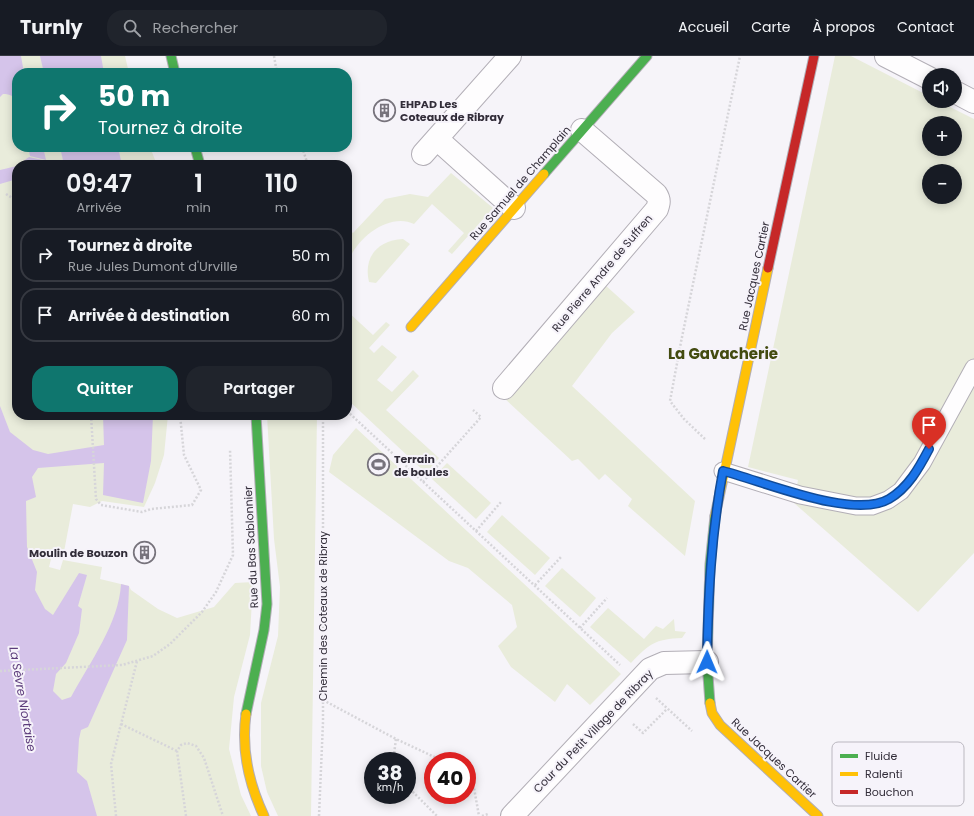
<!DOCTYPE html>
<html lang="fr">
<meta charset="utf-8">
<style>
:root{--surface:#171b24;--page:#20242c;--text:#f1f3f6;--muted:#9ea1a6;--line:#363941;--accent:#0f766e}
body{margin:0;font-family:Poppins,sans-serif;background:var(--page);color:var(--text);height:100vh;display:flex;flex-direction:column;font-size:15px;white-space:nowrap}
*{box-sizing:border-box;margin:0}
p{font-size:13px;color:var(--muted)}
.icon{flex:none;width:22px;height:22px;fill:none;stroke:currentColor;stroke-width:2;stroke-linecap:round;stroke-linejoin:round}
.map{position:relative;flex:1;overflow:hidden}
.side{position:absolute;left:12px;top:104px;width:340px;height:260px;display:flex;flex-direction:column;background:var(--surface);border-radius:16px;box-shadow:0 2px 10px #0003}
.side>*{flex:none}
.top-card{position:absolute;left:12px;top:12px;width:340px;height:84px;border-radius:16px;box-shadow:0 2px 10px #0003;background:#0f766e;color:#fff;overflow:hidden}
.fabs{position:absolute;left:922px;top:12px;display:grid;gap:8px}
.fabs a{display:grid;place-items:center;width:40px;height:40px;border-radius:50%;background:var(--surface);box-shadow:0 2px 10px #0003;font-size:20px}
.speed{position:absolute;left:364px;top:696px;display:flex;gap:8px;font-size:20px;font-weight:700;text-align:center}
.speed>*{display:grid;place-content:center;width:52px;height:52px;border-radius:50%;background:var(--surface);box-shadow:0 2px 10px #0003;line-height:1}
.speed small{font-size:10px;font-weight:400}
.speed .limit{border:6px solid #d22;background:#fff;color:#111}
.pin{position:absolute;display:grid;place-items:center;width:34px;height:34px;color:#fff;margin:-41px -17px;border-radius:50% 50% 50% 0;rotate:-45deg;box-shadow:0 0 4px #0007}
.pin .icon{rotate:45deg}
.me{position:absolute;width:44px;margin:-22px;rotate:1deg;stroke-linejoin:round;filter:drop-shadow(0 0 3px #0008)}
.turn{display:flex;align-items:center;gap:14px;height:84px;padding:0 20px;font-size:18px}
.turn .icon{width:52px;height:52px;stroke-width:2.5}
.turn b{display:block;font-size:28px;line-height:34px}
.eta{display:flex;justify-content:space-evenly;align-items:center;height:68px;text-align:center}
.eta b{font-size:24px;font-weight:600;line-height:28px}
.cta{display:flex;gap:8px;margin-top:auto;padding:8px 20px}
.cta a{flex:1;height:46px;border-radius:16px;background:var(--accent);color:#fff;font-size:16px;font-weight:600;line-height:46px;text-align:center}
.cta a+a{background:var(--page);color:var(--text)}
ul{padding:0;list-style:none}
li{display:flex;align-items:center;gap:12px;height:54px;margin:0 8px 6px;padding:0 12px;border:2px solid var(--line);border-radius:16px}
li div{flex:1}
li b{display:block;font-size:15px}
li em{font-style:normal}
header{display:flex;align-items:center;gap:24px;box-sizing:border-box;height:56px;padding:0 20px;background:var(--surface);border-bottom:1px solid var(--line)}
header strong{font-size:19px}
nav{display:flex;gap:22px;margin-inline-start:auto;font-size:14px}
.search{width:280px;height:36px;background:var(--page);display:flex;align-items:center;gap:10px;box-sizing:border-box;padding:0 14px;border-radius:16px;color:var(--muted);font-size:15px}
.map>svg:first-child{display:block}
.green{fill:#e9ecdb;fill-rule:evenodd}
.water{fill:#d5c4ea}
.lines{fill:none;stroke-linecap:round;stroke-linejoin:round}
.lane-casing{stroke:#b2aeb6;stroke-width:19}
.street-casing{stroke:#b2aeb6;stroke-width:24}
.fast-casing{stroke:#b2aeb6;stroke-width:11}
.slow-casing{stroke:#b2aeb6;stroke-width:11}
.jam-casing{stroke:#b2aeb6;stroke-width:11}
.path{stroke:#d6d5d9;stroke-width:2.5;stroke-dasharray:2 2;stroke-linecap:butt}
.lane{stroke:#fefdfe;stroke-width:17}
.street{stroke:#fefdfe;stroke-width:22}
.fast{stroke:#4caf50;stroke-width:9}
.slow{stroke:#ffc107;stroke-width:9}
.jam{stroke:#c62828;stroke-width:9}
.route-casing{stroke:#114b97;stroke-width:10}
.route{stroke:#1a73e8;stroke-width:7}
.labels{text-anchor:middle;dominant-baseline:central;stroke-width:4;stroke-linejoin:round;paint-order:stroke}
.poi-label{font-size:11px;font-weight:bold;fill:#322d39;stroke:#f6f3fa;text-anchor:start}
.street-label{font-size:11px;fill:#322d39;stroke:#f6f3fa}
.water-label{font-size:12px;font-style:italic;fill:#5c3c7b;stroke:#f6f3fa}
.district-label{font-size:15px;font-weight:bold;fill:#434b10;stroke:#f6f3fa}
.key{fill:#f6f3fa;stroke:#bbb8c0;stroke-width:1}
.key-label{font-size:11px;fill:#322d39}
</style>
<header>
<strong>Turnly</strong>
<div class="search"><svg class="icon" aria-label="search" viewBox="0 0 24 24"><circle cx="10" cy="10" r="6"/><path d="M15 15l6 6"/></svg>Rechercher</div>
<nav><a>Accueil</a><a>Carte</a><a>À propos</a><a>Contact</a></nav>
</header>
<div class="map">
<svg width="974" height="760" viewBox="0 0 974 760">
<rect width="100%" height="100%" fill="#f6f4f9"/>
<!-- green -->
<g class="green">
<polygon points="0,0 125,0 129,17 17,17 17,91 150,91 157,109 17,109 17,359 168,359 164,399 155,427 144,451 102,445 90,451 73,448 63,501 52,499 49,511 60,514 63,504 102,511 100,523 129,530 131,534 158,553 177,562 214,551 235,527 253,526 250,579 234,641 229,693 241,739 251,760 0,760"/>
<path d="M835 0H851L929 40V45H938L974 63V497L918 556 794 447 798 424 748 411ZM929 67H955V93H929ZM929 115H955V141H929Z"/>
<path d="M451 117 493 152 452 198 448 195 464 177 432 148 414 168C389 156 355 183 348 207 346 215 350 227 352 235L347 240V172L353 177 385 143 410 138 428 141Z"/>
<path d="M403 183 410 188 376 227 369 226C363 201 378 184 403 183Z"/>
<polygon points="604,228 635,256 612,277 572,330 695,445 685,500 628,450 632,443 605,418 599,424 578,403 572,405 504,342"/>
<polygon points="347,255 373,279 386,266 390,269 369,292 374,297 382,289 397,301 377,324 392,336 413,314 419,320 386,354 439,402 426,417 347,343"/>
<polygon points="267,359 317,359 311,760 278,760 267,736 261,710 261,647 278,580 280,531 274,483"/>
<polygon points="356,372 621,618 590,649 567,628 555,646 511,611 498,590 517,571 512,549 468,512 449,505 329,416 333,399"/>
<polygon points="447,407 491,447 476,463 432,423"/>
<polygon points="502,459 550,502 535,519 487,476"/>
<polygon points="562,512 596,542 580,561 545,530"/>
<path d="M608 552 644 583 656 570 663 573 674 563 675 575 686 576 682 582C655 583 649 588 631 607L590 571Z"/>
</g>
<!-- water -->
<g class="water">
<path d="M0 0H21L24 17H17V47C15 40 10 38 3 38L0 41Z"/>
<polygon points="40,0 101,0 104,17 44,17"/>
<polygon points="28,91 43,91 46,104 30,100"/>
<polygon points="60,91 118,91 122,109 64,109"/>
<polygon points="29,101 47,105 48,109 18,109"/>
<polygon points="17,110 17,123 0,128 0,114"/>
<path d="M0 350 10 376 33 394 48 398 104 389 103 359H153L151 405 143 447 103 439 104 407 38 412 32 421 36 441 26 445 27 491 37 516 35 534 45 553 53 559 79 517 87 519 78 550 82 553 79 577 66 607 56 618 53 635 62 644 71 641C90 606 119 567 121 528L129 530 127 584 88 671 81 674 79 683 77 716 87 725 97 760H0Z"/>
</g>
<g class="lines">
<defs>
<polyline id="lane" points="723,415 800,439 856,450 872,450 888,444 901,435 922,407 974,312"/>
<g id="street">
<polyline points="886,0 929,22"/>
<polyline points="955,36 974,46"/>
<polyline points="437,83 514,152"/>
<polyline points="423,98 510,0"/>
<path d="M504 332 657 153C659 147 660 144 656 138L582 74"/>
<polyline points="512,760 650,613 664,607 707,606"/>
</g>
<g id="fast">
<polyline points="171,0 175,17"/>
<polyline points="195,91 200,109"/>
<polyline points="544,118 647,0"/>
<polyline points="710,647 707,606 710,508 715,460"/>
<polyline points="246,658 264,574 267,548 256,359"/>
</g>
<g id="slow">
<polyline points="411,271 544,118"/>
<polyline points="715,460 768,212"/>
<polyline points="710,647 712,657 720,669 818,760"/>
<path d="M246 658C241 694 249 728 264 760"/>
</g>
<polyline id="jam" points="768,212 814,0"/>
</defs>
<!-- lane casing -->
<use href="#lane" class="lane-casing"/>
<!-- street casing -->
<use href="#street" class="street-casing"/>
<!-- fast casing -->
<use href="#fast" class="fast-casing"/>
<!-- slow casing -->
<use href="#slow" class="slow-casing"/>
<!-- jam casing -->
<use href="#jam" class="jam-casing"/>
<!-- path -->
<g class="path">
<polyline points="274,0 277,17"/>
<polyline points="302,91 308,109"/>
<polyline points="6,138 17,145"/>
<polyline points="347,355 620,609"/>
<polyline points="91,359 96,443 101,449 142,456 151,453 192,449 201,434 184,399 180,359"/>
<polyline points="705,383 684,363 670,345 681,286 740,0"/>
<polyline points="423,426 481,361 473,354"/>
<polyline points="476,475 501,446"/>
<polyline points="535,529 561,501"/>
<polyline points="580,572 607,542"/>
<polyline points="0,615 122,609 153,600 170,588 202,556 216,536 233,499 230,393"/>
<polyline points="656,642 692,675"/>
<polyline points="323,644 396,683 443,705"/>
<polyline points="121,668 177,695"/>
<polyline points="633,668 643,677 667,653"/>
<polyline points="395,705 394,698 396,683"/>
<polyline points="467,723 474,732 479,760"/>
<polyline points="407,730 437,760"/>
<polyline points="116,760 111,708 137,605"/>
<polyline points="186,760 177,695 181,689 187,687 196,690 204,702 223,760"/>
<polyline points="319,760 323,666 323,359"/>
<polyline points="482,760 488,758"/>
</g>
<!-- lane -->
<use href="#lane" class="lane"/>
<!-- street -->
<use href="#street" class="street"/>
<!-- fast -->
<use href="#fast" class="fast"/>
<!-- slow -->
<use href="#slow" class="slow"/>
<!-- jam -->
<use href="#jam" class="jam"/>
</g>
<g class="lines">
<defs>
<path id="route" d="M707 606C708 542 711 479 723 415 763 425 853 464 889 443 908 432 919 412 929 393"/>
</defs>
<!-- route casing -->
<use href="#route" class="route-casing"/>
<!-- route -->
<use href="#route" class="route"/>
</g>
<!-- icons -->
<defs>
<symbol id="building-ring" viewBox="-11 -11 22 22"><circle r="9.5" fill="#f6f3fa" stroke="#77737c" stroke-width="1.5"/><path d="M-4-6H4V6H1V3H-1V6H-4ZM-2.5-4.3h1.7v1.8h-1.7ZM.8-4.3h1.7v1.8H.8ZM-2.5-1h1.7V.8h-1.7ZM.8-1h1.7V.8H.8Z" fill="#77737c"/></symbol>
<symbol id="stadium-ring" viewBox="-11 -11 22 22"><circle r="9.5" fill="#f6f3fa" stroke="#77737c" stroke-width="1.5"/><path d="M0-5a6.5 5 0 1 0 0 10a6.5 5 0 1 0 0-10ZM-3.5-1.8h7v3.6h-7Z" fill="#77737c"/></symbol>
</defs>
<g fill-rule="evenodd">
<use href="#building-ring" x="372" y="42" width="25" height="25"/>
<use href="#stadium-ring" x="366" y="396" width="25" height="25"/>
<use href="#building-ring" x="132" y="484" width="25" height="25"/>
</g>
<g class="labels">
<!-- poi labels -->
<g class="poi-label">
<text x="400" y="48">EHPAD Les<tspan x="400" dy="13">Coteaux de Ribray</tspan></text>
<text x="394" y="403">Terrain<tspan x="394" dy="13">de boules</tspan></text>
<text x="128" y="497" text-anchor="end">Moulin de Bouzon</text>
</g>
<!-- street labels -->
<g class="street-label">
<text transform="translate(520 127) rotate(-49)">Rue Samuel de Champlain</text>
<text transform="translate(602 217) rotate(-50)">Rue Pierre Andre de Suffren</text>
<text transform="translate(754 220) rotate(-78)">Rue Jacques Cartier</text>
<text transform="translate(251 491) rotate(-93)">Rue du Bas Sablonnier</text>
<text transform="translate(323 560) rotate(-90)">Chemin des Coteaux de Ribray</text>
<text transform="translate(593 675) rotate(-46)">Cour du Petit Village de Ribray</text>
<text transform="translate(774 702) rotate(43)">Rue Jacques Cartier</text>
</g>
<!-- water labels -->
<g class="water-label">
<text transform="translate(23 643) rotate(80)">La Sèvre Niortaise</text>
</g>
<!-- district labels -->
<g class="district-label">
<text x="723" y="297">La Gavacherie</text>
</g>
</g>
<!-- legend -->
<rect x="832" y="686" width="132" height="64" rx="6" class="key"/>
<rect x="840" y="698" width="18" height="4" fill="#4caf50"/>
<rect x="840" y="716" width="18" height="4" fill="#ffc107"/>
<rect x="840" y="734" width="18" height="4" fill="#c62828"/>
<g class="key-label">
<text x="865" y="704">Fluide</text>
<text x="865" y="722">Ralenti</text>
<text x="865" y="740">Bouchon</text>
</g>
</svg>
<div class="fabs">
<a><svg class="icon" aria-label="sound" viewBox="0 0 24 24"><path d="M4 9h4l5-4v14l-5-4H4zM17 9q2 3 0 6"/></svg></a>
<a>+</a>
<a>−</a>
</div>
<div class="speed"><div>38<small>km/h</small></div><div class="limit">40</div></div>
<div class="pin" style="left:929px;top:393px;background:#d93025"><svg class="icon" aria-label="arrive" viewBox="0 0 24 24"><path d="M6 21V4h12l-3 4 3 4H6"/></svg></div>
<svg class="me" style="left:707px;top:606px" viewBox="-20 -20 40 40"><path d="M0-17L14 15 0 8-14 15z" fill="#1a73e8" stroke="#fff" stroke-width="4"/></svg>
<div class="top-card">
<div class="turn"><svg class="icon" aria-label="right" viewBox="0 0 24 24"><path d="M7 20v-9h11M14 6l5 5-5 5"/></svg><div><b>50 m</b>Tournez à droite</div></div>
</div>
<section class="side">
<div class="eta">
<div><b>09:47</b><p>Arrivée</p></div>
<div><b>1</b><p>min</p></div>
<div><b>110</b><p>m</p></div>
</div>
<ul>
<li><svg class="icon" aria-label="right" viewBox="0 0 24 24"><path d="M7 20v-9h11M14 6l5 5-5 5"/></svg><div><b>Tournez à droite</b><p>Rue Jules Dumont d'Urville</p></div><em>50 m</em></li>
<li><svg class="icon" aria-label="arrive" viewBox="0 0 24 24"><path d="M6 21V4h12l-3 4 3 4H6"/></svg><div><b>Arrivée à destination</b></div><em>60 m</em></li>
</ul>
<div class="cta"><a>Quitter</a><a>Partager</a></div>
</section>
</div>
